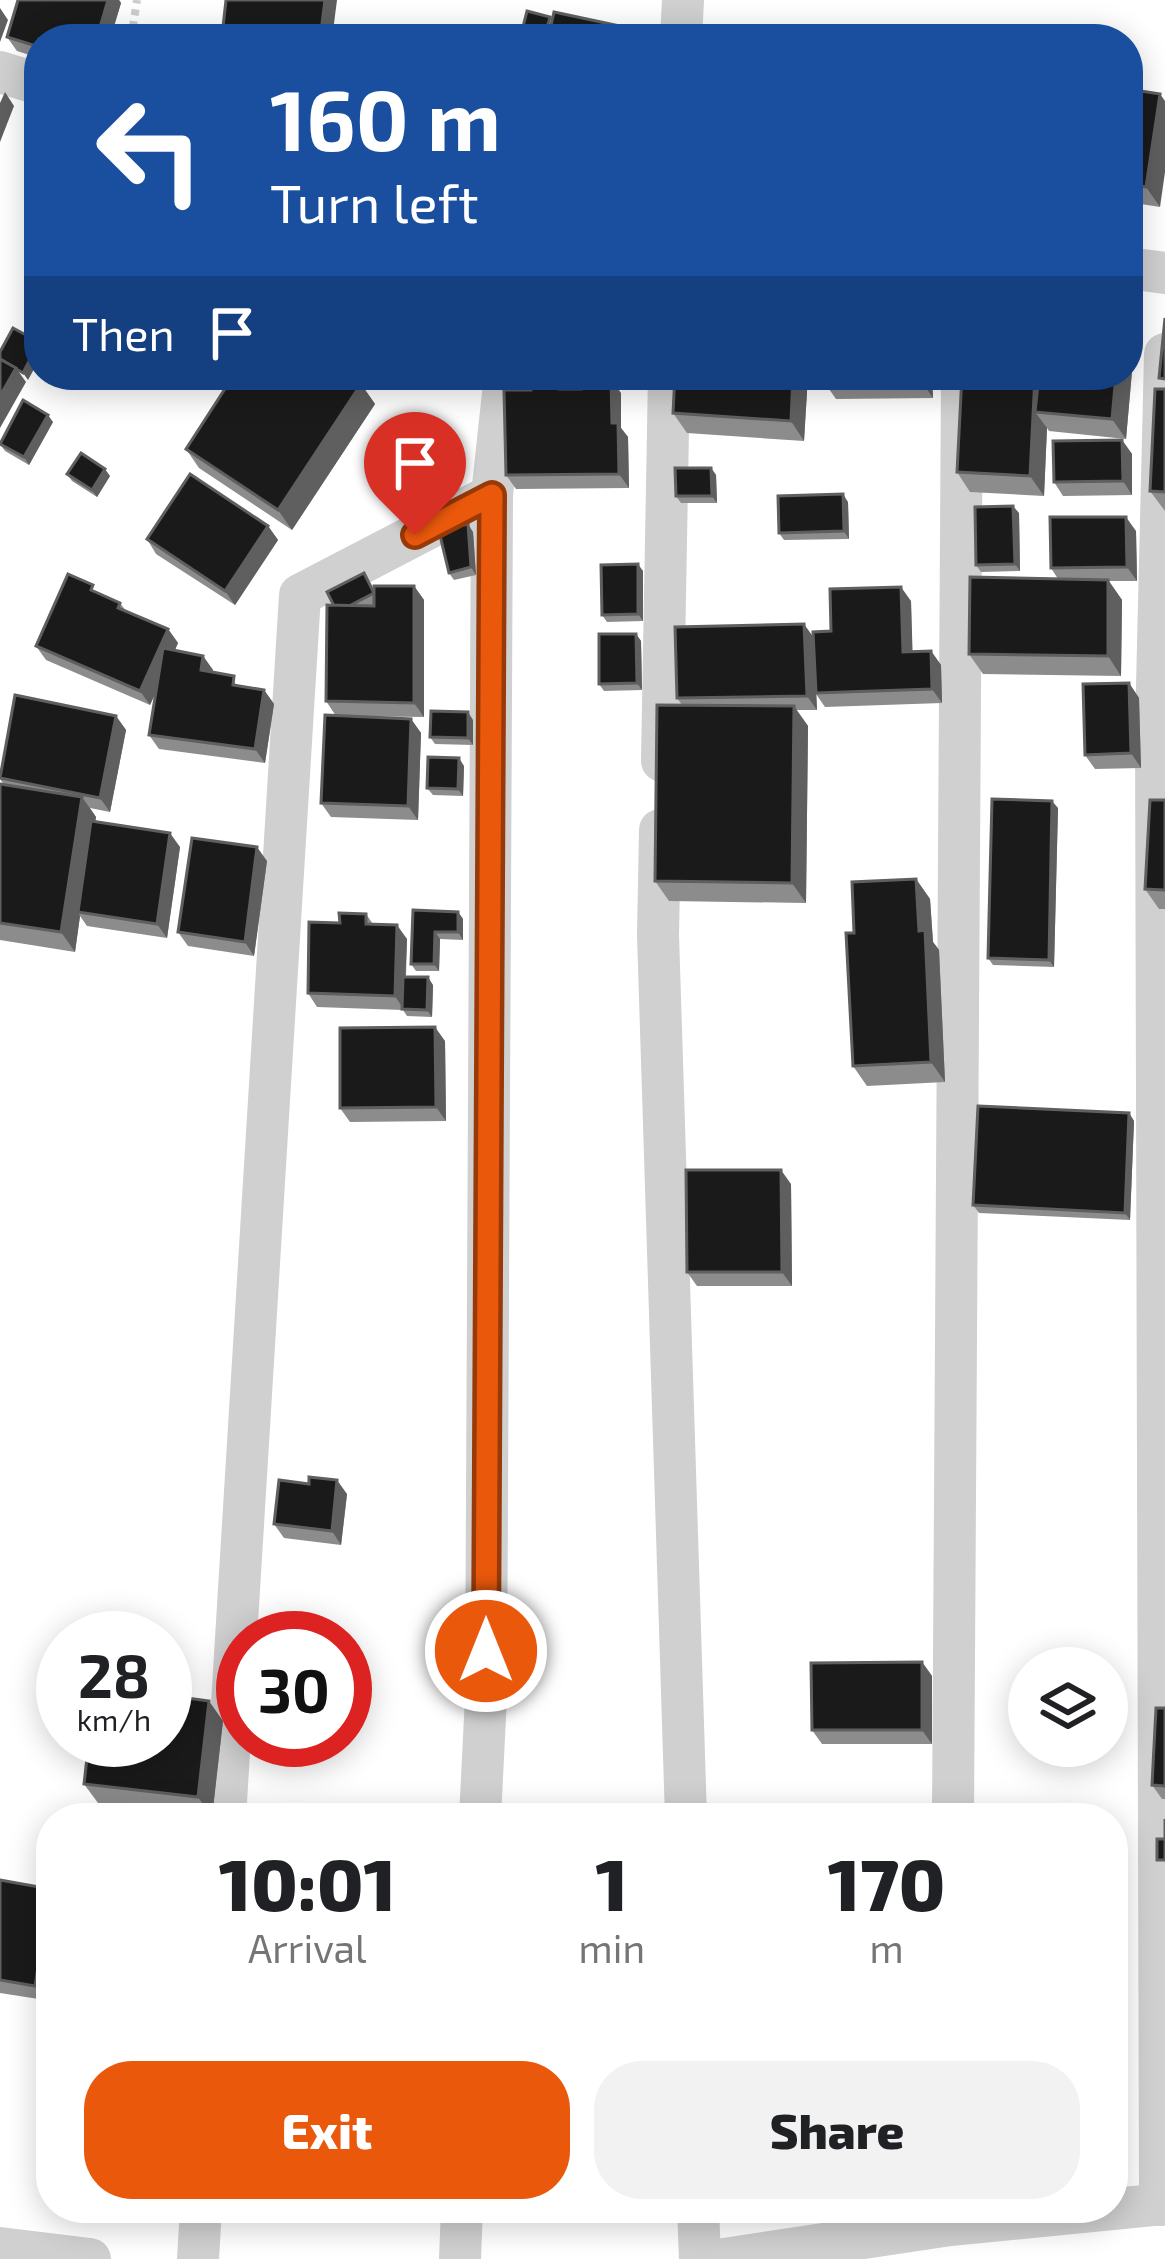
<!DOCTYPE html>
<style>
:root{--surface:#fff;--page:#f2f2f2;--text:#202124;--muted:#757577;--accent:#ea580c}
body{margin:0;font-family:"Exo 2",sans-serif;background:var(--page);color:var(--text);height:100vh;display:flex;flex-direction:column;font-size:45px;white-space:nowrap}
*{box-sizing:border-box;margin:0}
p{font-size:39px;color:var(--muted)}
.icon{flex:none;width:66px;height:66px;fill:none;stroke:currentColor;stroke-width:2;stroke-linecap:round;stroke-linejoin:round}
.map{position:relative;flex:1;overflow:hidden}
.panel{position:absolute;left:36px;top:1803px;width:1092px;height:420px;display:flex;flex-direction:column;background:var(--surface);border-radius:48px;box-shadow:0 6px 30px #0003}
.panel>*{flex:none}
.guide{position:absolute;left:24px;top:24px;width:1119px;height:366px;border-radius:48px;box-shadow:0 6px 30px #0003;background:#1a4fa0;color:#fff;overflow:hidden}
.buttons{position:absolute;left:1008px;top:1647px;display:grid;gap:24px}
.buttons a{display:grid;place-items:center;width:120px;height:120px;border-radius:50%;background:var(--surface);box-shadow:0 6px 30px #0003;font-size:60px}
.speed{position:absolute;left:36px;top:1611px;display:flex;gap:24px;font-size:60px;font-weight:700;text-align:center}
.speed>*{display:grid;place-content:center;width:156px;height:156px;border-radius:50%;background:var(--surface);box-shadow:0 6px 30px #0003;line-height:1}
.speed small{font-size:30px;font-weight:400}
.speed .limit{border:18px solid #d22;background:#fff;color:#111}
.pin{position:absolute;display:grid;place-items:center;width:102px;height:102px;color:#fff;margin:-123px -51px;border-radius:50% 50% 50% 0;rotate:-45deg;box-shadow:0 0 12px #0007}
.pin .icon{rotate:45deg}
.me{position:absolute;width:132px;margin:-66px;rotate:0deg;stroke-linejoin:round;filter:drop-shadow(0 0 9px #0008)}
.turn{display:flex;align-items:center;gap:42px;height:252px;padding:0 48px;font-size:54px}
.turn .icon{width:156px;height:156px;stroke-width:2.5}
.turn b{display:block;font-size:84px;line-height:102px}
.then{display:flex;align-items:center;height:114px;padding:0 48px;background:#0003;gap:24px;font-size:45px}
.eta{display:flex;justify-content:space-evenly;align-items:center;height:204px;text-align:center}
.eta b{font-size:72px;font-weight:800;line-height:84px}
.button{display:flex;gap:24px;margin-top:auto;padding:24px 48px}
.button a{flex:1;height:138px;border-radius:48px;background:var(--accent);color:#fff;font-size:48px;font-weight:800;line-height:138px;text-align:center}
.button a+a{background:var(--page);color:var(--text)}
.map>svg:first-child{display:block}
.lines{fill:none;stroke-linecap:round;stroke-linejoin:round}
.path{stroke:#cdcdcd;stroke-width:8;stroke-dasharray:6 6;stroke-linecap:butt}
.street{stroke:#d0d0d0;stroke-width:42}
.wall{fill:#8c8c8c}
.shaded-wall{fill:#5f5f5f}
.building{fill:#1a1a1a;stroke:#5f5f5f;stroke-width:3}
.route-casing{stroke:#983908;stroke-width:30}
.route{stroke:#ea580c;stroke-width:21}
</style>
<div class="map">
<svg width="1165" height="2259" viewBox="0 0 1165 2259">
<rect width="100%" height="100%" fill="#fff"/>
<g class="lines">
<!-- path -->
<polyline class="path" points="131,39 137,0"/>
<!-- street -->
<g class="street">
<polyline points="681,39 683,0"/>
<polyline points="0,72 39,84"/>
<polyline points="1128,268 1165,273"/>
<polyline points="662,761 669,375"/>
<polyline points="660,830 658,935 686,1818"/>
<polyline points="225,1818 300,595 492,495 505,375"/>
<polyline points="480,1818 486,1697 492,495"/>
<polyline points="953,1818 962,375"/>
<polyline points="1160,2205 1156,728 1165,354"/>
<polyline points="698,2208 700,2259"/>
<polyline points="0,2248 90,2259"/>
<polyline points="198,2259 201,2208"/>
<polyline points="460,2259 462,2208"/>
<polyline points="724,2259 950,2225 1165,2204"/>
</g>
</g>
<!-- wall -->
<g class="wall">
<polygon points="18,0 119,0 121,3 111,37 39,39 39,58 17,51 7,37"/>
<polygon points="223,27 332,39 231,39"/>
<polygon points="1128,89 1160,207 1128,202"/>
<polygon points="1139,292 1126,439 1049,431 1047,428 1044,496 970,492 957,472"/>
<polygon points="533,375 558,375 567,389 621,393 621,428 628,437 629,488 516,489 506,475 531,390"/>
<polygon points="675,375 808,375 804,441 687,433 673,413"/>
<polygon points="932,375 933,398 836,399 822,379"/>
<polygon points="361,384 375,404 292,530 199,468 186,449"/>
<polygon points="1165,389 1165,511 1150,491"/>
<polygon points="53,422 29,465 5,451 0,444"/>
<polygon points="1122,440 1132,454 1132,495 1063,496 1054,482"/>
<polygon points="711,468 716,475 717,503 681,503 676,496"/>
<polygon points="67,474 110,476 97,497 72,481"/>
<polygon points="848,502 849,539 784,540 779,533"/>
<polygon points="1019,513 1020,571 981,572 976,565"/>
<polygon points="268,526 278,540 235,605 156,554 147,539"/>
<polygon points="1136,531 1137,581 1109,581 1122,600 1121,676 983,674 969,654 1058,579 1051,568"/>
<polygon points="473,532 476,575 454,580 449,573"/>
<polygon points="643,571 643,621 607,622 602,615"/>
<polygon points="364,573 374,592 414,586 424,600 424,717 336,716 326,701 334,606"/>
<polygon points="100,594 120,603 126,611 168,629 178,643 175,650 203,656 213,670 212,672 242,687 264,690 274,704 265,763 159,749 149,735 155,694 150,705 46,660 36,646"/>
<polygon points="911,601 912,652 931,651 941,665 942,703 825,707 816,694 817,710 796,710 808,726 806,903 669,901 655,881 682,705 677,698 814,637"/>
<polygon points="636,634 641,641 642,690 604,691 599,684"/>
<polygon points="1129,683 1139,698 1141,768 1095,769 1085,755"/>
<polygon points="116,716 126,730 110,812 90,808 96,817 95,821 180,847 167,938 87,926 80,916 75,952 0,940 0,784 4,785 0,779 0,772"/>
<polygon points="411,719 421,733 418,820 331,817 321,803"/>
<polygon points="473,720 473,745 435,744 430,737"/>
<polygon points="464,766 463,796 433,795 427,788"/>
<polygon points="1165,800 1165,909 1159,909 1145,889"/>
<polygon points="1058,808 1054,967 993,965 988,958"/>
<polygon points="267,861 254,956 188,946 178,932"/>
<polygon points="916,879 930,899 933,942 939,950 945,1082 867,1086 853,1066 854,933"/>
<polygon points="413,910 458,912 463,919 463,940 440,939 439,971 416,971 411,964"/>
<polygon points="366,914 373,924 407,939 406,977 433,985 432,1017 407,1016 403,1010 317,1007 308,993 340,923"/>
<polygon points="445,1041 446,1121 350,1122 340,1108"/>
<polygon points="1129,1113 1134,1121 1130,1220 979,1213 973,1205"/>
<polygon points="791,1184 792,1286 697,1286 687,1272"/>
<polygon points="309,1484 347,1494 341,1545 284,1538 274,1524"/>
<polygon points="922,1662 932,1676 932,1744 822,1744 812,1730"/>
<polygon points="1165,1708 1165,1799 1162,1799 1152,1785"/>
<polygon points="223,1721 212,1817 98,1803 84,1784"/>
<polygon points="0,1880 45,2000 0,1993"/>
<polygon points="55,2208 116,2208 115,2219 58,2212"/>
</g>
<!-- shaded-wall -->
<g class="shaded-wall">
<polygon points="108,0 119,0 121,3 110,39 98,34"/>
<polygon points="325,0 337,0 332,39 320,39"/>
<polygon points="0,8 8,20 0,42"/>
<polygon points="5,92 14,106 0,142 0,103"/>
<polygon points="1160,94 1165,101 1165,172 1160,207 1146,187"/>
<polygon points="1128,276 1139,292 1126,439 1112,419 1116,375 1128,375"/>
<polygon points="39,344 39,360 28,380 23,373"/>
<polygon points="16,368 26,382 0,428 0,396"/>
<polygon points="557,375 566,387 569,403 559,389"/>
<polygon points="793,375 808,375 804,441 791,421"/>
<polygon points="919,375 932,375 933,398 919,378"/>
<polygon points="1035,375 1050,375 1035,412 1047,428 1044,496 1030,476"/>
<polygon points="611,379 621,393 621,428 628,437 629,488 619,474 612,423"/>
<polygon points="361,384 375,404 292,530 278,510"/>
<polygon points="48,415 53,422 29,465 24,457"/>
<polygon points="1122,440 1132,454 1132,495 1123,481"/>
<polygon points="711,468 716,475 717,503 712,496"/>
<polygon points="105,469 110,476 97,497 92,490"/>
<polygon points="843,494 848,502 849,539 844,531"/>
<polygon points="1013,506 1019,513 1020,571 1015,564"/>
<polygon points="1126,517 1136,531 1137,581 1127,567"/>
<polygon points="468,524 473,532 476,575 471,567"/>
<polygon points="268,526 278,540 235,605 225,591"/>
<polygon points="638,564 643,571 643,621 638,614"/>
<polygon points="1108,580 1122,600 1121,676 1108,656"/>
<polygon points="414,586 424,600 424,717 414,703"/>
<polygon points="901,587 911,601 913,666 903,652"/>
<polygon points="804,624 814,638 817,710 807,696"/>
<polygon points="168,629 178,643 150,705 140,691"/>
<polygon points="636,634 641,641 642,690 637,683"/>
<polygon points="931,651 941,665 942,703 932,689"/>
<polygon points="203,656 213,670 211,684 201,670"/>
<polygon points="1129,683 1139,698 1141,768 1131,753"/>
<polygon points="264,690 274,704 265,763 255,749"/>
<polygon points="794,706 808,726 806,903 792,883"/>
<polygon points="468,712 473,720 473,745 468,738"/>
<polygon points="116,716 126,730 110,812 100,798"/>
<polygon points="411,719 421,733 418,820 408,806"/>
<polygon points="459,758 464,766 463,796 458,789"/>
<polygon points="82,797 96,817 81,913 78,912 80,916 75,952 61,932"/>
<polygon points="1052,801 1058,808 1054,967 1049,960"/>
<polygon points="170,833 180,847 167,938 157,924"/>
<polygon points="257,847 267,861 254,956 245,942"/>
<polygon points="916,879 930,899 933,942 939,950 945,1082 931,1062"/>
<polygon points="458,912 463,919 463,940 458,932"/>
<polygon points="397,925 407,939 404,1010 395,996"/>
<polygon points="435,932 440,939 439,971 434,964"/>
<polygon points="428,977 433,985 432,1017 427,1010"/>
<polygon points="435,1027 445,1041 446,1121 436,1107"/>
<polygon points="1129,1113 1134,1121 1130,1220 1125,1213"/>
<polygon points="781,1170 791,1184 792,1286 782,1272"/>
<polygon points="337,1480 347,1494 341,1545 332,1531"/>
<polygon points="922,1662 932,1676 932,1744 922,1730"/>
<polygon points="209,1701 223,1721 212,1817 198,1797"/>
<polygon points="50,1889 51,1958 45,2000 35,1986"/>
</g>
<!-- building -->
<g class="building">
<polygon points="18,0 108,0 98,34 112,38 111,39 39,39 39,47 7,37"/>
<polygon points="226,0 325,0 320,39 223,27"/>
<polygon points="527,11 550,17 544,39 520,39"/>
<polygon points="554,12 643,31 643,39 548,39"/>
<polygon points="233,35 262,39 232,39"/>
<polygon points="1128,89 1160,94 1146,187 1128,184"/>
<polygon points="38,103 39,103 39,134 28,131"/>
<polygon points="1165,318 1165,379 1159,378"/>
<polygon points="13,328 39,342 23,373 0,359 0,352"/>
<polygon points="0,359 16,368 0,396"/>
<polygon points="234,375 348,375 361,384 278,510 186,449"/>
<polygon points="533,375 557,375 559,389 581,389 581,379 611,379 612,423 618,423 619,474 506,475 504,390 531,390"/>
<polygon points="675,375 793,375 791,421 673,413"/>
<polygon points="822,375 919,375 919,378 822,379"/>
<polygon points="962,375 1035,375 1030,476 957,472"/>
<polygon points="1039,375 1116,375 1112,419 1035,412"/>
<polygon points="1155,389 1165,389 1165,492 1150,491"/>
<polygon points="23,400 48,415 24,457 0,444"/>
<polygon points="1122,440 1123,481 1054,482 1053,441"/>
<polygon points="81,453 105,469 92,490 67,474"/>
<polygon points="675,468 711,468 712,496 676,496"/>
<polygon points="190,474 268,526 225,591 147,539"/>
<polygon points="843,494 844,531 779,533 778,496"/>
<polygon points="1013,506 1015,564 976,565 975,507"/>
<polygon points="1050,517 1126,517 1127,567 1051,568"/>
<polygon points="468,524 471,567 449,573 439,531"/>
<polygon points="638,564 638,614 602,615 601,565"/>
<polygon points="364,573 374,593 349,606 334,606 327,592"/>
<polygon points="68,574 93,585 91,590 120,603 118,608 168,629 140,691 36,646"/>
<polygon points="970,577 1108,580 1108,656 969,654"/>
<polygon points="374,586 414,586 414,703 326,701 327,605 374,606"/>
<polygon points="901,587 903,652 931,651 932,689 816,693 813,632 831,631 830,589"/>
<polygon points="804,624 807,696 677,698 675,627"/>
<polygon points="599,634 636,634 637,683 599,684"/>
<polygon points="163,648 203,656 201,670 234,676 233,685 264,690 255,749 149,735"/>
<polygon points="1129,683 1131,753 1085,755 1083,684"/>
<polygon points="15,695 116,716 100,798 0,778"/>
<polygon points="657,705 794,706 792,883 655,881"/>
<polygon points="431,711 468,712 468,738 430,737"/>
<polygon points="325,715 411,719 408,806 321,803"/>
<polygon points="428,757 459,758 458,789 427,788"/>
<polygon points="0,784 82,797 61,932 0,923"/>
<polygon points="992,799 1052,801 1049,960 988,958"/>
<polygon points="1150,800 1165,800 1165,890 1145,889"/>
<polygon points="91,821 170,833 157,924 78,912"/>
<polygon points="192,838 257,847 245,942 178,932"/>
<polygon points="916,879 919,931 925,930 931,1062 853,1066 846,933 854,933 852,882"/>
<polygon points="413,910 458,912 458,932 435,932 434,964 411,964"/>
<polygon points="339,913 366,914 366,924 397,925 395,996 308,993 309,922 340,923"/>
<polygon points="403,977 428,977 427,1010 402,1009"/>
<polygon points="435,1027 436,1107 340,1108 340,1028"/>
<polygon points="978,1106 1129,1113 1125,1213 973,1205"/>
<polygon points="686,1170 781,1170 782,1272 687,1272"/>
<polygon points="309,1477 337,1480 332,1531 274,1524 279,1480 309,1484"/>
<polygon points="922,1662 922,1730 812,1730 811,1663"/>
<polygon points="165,1695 209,1701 198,1797 84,1784 89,1740 165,1740"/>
<polygon points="1156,1708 1165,1708 1165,1786 1152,1785"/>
<polygon points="1165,1819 1165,1860 1157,1860 1157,1839 1165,1839"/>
<polygon points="0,1880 50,1889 35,1986 0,1980"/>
<polygon points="79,2208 110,2208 110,2212"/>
</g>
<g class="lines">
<defs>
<polyline id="route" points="415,535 492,495 486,1651"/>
</defs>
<!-- route casing -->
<use href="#route" class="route-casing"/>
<!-- route -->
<use href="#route" class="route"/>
</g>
</svg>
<div class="buttons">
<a><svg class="icon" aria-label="layers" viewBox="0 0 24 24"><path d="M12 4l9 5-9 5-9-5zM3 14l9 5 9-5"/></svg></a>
</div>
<div class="speed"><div>28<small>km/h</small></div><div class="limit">30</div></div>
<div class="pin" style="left:415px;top:535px;background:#d93025"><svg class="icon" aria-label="arrive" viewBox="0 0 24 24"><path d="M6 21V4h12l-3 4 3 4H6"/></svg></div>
<svg class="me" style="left:486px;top:1651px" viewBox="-20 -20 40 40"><circle r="17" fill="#ea580c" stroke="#fff" stroke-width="3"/><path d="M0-11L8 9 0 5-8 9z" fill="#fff"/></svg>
<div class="guide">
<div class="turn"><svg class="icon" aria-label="left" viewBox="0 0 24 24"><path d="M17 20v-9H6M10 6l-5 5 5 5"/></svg><div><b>160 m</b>Turn left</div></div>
<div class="then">Then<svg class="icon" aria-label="arrive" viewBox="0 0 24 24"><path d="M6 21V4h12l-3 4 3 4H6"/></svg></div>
</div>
<section class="panel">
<div class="eta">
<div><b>10:01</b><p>Arrival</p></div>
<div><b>1</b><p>min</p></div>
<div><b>170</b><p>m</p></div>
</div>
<div class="button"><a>Exit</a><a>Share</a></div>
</section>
</div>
